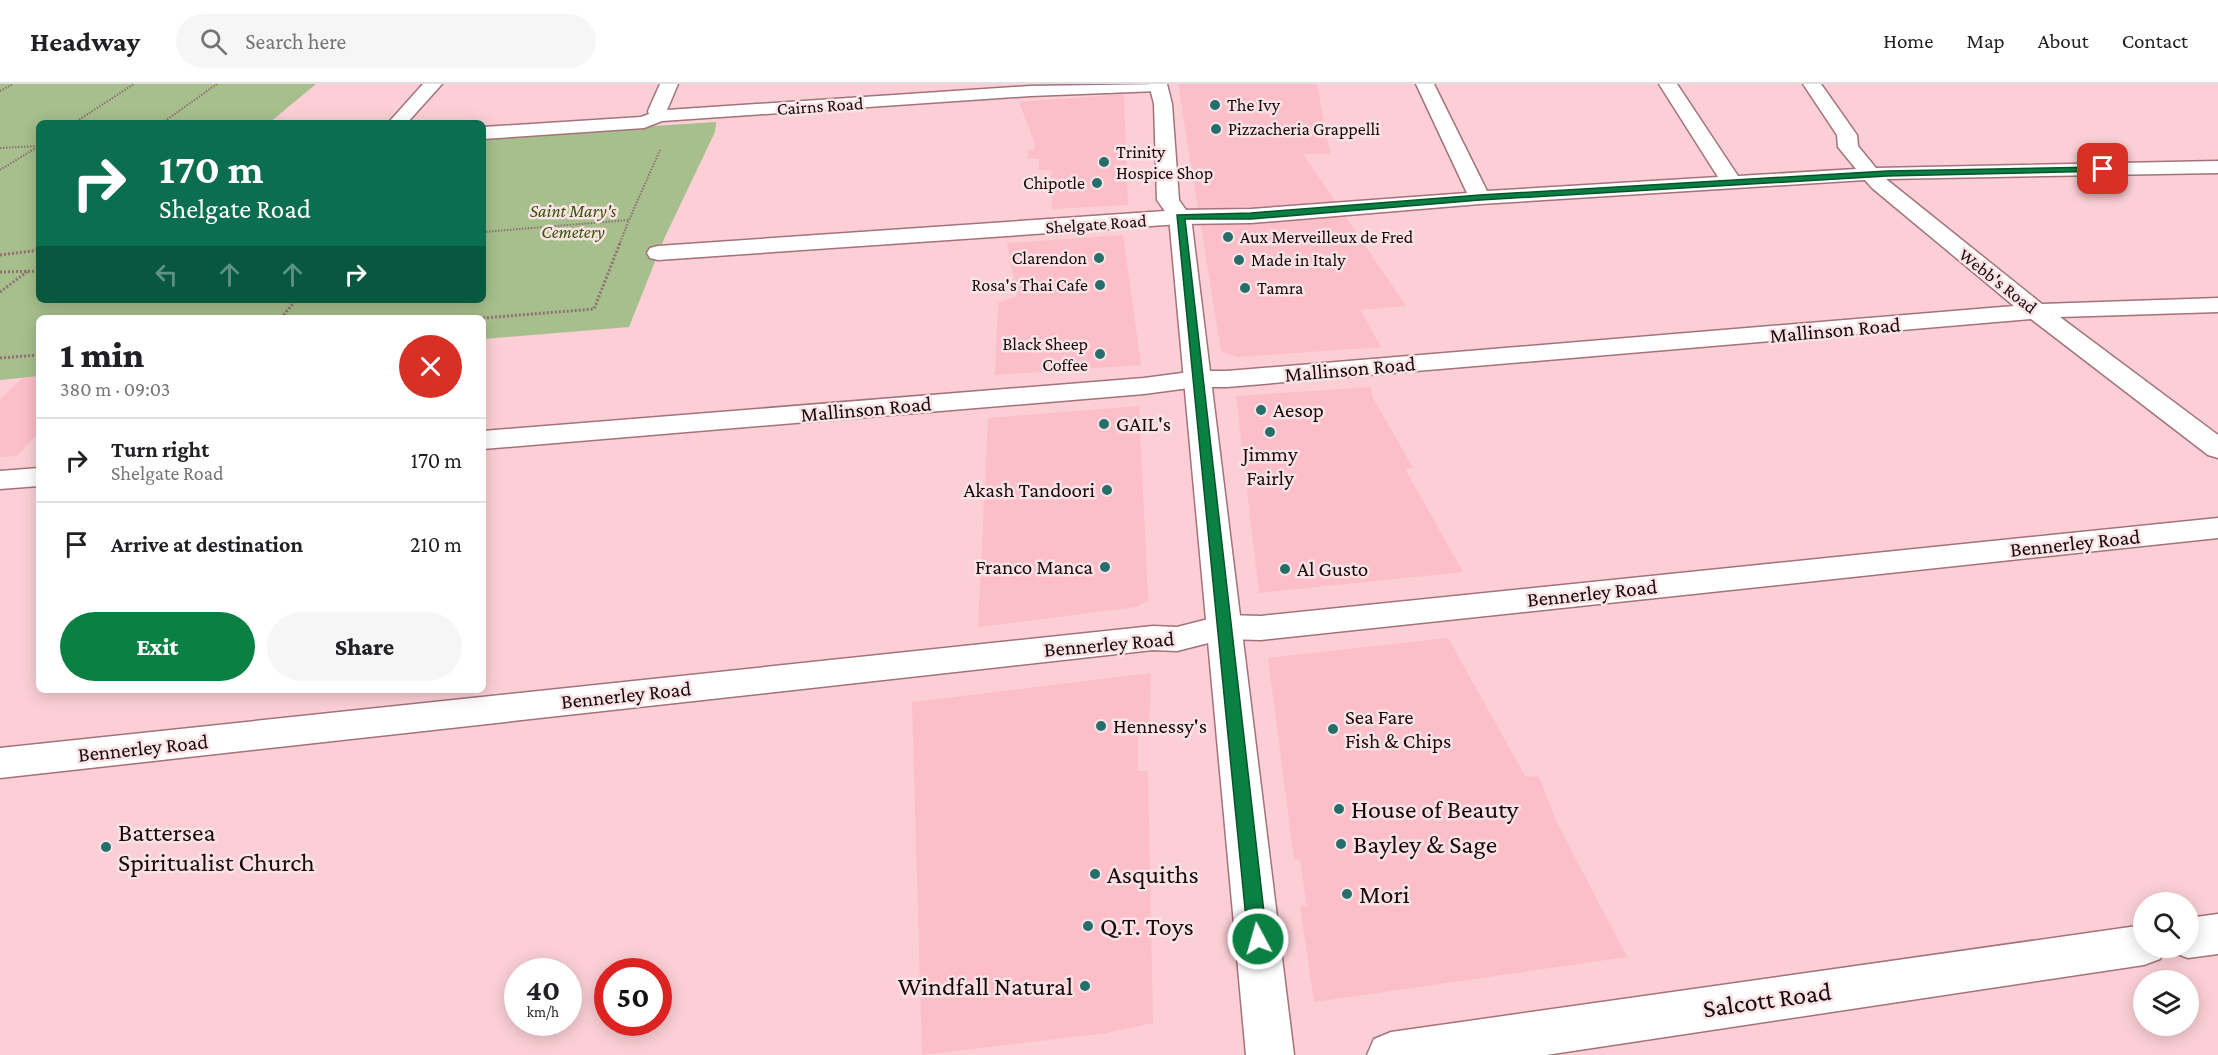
<!DOCTYPE html>
<meta charset="utf-8">
<style>
:root{--surface:#fff;--page:#f6f6f6;--text:#202124;--muted:#757577;--line:#e0e0e0;--accent:#0b8043}
body{margin:0;font-family:"Crimson Pro",serif;background:var(--page);color:var(--text);height:100vh;display:flex;flex-direction:column;font-size:22px;white-space:nowrap}
*{box-sizing:border-box;margin:0}
p{font-size:20px;color:var(--muted)}
.icon{flex:none;width:33px;height:33px;fill:none;stroke:currentColor;stroke-width:2;stroke-linecap:round;stroke-linejoin:round}
.map{position:relative;flex:1;overflow:hidden}
.side{position:absolute;left:36px;top:231px;width:450px;height:378px;display:flex;flex-direction:column;background:var(--surface);border-radius:9px;box-shadow:0 3px 15px #0003}
.side>*{flex:none}
.guide{position:absolute;left:36px;top:36px;width:450px;height:183px;border-radius:9px;box-shadow:0 3px 15px #0003;background:#0b6e4f;color:#fff;overflow:hidden}
.controls{position:absolute;left:2133px;top:808px;display:grid;gap:12px}
.controls a{display:grid;place-items:center;width:66px;height:66px;border-radius:50%;background:var(--surface);box-shadow:0 3px 15px #0003;font-size:30px}
.speed{position:absolute;left:504px;top:874px;display:flex;gap:12px;font-size:30px;font-weight:700;text-align:center}
.speed>*{display:grid;place-content:center;width:78px;height:78px;border-radius:50%;background:var(--surface);box-shadow:0 3px 15px #0003;line-height:1}
.speed small{font-size:15px;font-weight:400}
.speed .limit{border:9px solid #d22;background:#fff;color:#111}
.pin{position:absolute;display:grid;place-items:center;width:51px;height:51px;color:#fff;margin:-26px;border-radius:12px;box-shadow:0 3px 9px #0006}
.me{position:absolute;width:66px;margin:-33px;rotate:354deg;stroke-linejoin:round;filter:drop-shadow(0 0 4px #0008)}
.turn{display:flex;align-items:center;gap:21px;height:126px;padding:0 24px;font-size:27px}
.turn .icon{width:78px;height:78px;stroke-width:2.5}
.turn b{display:block;font-size:42px;line-height:51px}
.lanes{display:flex;align-items:center;height:57px;padding:0 24px;background:#0003;justify-content:center;gap:30px;direction:ltr}
.lanes .off{opacity:.35}
.round{display:grid;place-items:center;flex:none;width:63px;height:63px;border-radius:32px;background:var(--page)}
.summary{display:flex;align-items:center;justify-content:space-between;height:102px;padding:0 24px}
h1{font-size:36px;font-weight:800;line-height:45px}
.primary-button{display:flex;gap:12px;margin-top:auto;padding:12px 24px}
.primary-button a{flex:1;height:69px;border-radius:36px;background:var(--accent);color:#fff;font-size:24px;font-weight:800;line-height:69px;text-align:center}
.primary-button a+a{background:var(--page);color:var(--text)}
ul{padding:0;list-style:none}
li{display:flex;align-items:center;gap:18px;height:84px;padding:0 24px;border-top:2px solid var(--line)}
li div{flex:1}
li b{display:block;font-size:22px}
li em{font-style:normal}
header{display:flex;align-items:center;gap:36px;box-sizing:border-box;height:84px;padding:0 30px;background:var(--surface);border-bottom:2px solid var(--line)}
header strong{font-size:28px}
nav{display:flex;gap:33px;margin-inline-start:auto;font-size:21px}
.search{width:420px;height:54px;background:var(--page);display:flex;align-items:center;gap:15px;box-sizing:border-box;padding:0 21px;border-radius:33px;color:var(--muted);font-size:22px}
.map>svg:first-child{display:block}
.built{fill:#fcbec8}
.green{fill:#a7bf8c}
.lines{fill:none;stroke-linecap:round;stroke-linejoin:round}
.street-casing{stroke:#a3727a;stroke-width:3}
.secondary-casing{stroke:#a3727a;stroke-width:3}
.path-far1{stroke:#8f7074;stroke-width:2;stroke-dasharray:1.5 1.5;stroke-linecap:butt}
.path{stroke:#8f7074;stroke-width:3;stroke-dasharray:2 2;stroke-linecap:butt}
.street{fill:#fff;fill-rule:evenodd}
.secondary{fill:#fff;fill-rule:evenodd}
.route{fill:#0b8043;stroke:#07532c;stroke-width:1.5}
.poi-dot{fill:#256e69;stroke:#f9e3e6;stroke-width:2}
.labels{text-anchor:middle;dominant-baseline:central;stroke-width:5;stroke-linejoin:round;paint-order:stroke}
.far-poi-label{font-size:18px;fill:#19080b;stroke:#f9e3e6;text-anchor:start}
.far-street-label{font-size:18px;fill:#19080b;stroke:#f9e3e6}
.far-park-label{font-size:18px;font-style:italic;fill:#375300;stroke:#f9e3e6}
.street-label{font-size:21px;fill:#19080b;stroke:#f9e3e6}
.poi-label{font-size:21px;fill:#19080b;stroke:#f9e3e6;text-anchor:start}
.near-poi-label{font-size:26px;fill:#19080b;stroke:#f9e3e6;text-anchor:start}
.near-street-label{font-size:26px;fill:#19080b;stroke:#f9e3e6}
</style>
<header>
<strong>Headway</strong>
<div class="search"><svg class="icon" aria-label="search" viewBox="0 0 24 24"><circle cx="10" cy="10" r="6"/><path d="M15 15l6 6"/></svg>Search here</div>
<nav><a>Home</a><a>Map</a><a>About</a><a>Contact</a></nav>
</header>
<div class="map">
<svg width="2218" height="971" viewBox="0 0 2218 971">
<rect width="100%" height="100%" fill="#fbcfd5"/>
<!-- built -->
<g class="built">
<polygon points="1178,0 1317,0 1330,70 1303,70 1406,222 1360,226 1381,263 1237,273 1221,267"/>
<polygon points="1124,10 1128,121 1052,125 1051,86 1039,86 1039,75 1027,74 1028,66 1034,66 1035,60 1019,18"/>
<polygon points="1123,151 1141,281 995,291 998,219 1017,212 1007,159"/>
<polygon points="39,292 39,348 17,372 0,373 0,316 22,294"/>
<polygon points="1371,303 1373,314 1413,384 1405,385 1463,488 1259,509 1236,312"/>
<polygon points="1139,322 1148,516 1136,523 978,543 988,334"/>
<polygon points="1448,554 1525,692 1539,693 1556,737 1627,873 1314,918 1300,822 1307,822 1300,776 1294,775 1268,574"/>
<polygon points="1151,589 1149,648 1138,650 1138,687 1148,687 1153,939 1106,949 922,971 912,618"/>
</g>
<!-- green -->
<polygon class="green" points="0,0 316,0 269,39 39,39 39,216 483,216 483,53 716,38 715,48 664,155 629,243 483,255 483,234 39,234 39,292 0,296"/>
<g class="lines">
<defs>
<g id="street">
<polygon points="423,0 442,0 407,39 388,39"/>
<polygon points="660,0 678,0 667,26 1030,2 1165,0 1167,2 1164,6 1158,7 1030,12 662,37 644,44 483,55 483,43 641,33 649,30 648,27"/>
<polygon points="1416,0 1434,0 1487,107 1718,93 1659,0 1677,0 1738,92 1856,85 1838,63 1837,51 1803,0 1821,0 1857,51 1858,62 1876,84 2218,77 2218,89 1886,95 2042,220 2218,214 2218,228 2060,233 2218,351 2218,374 2208,371 2031,235 1227,303 1197,303 1144,310 483,365 483,347 1144,294 1197,287 1227,287 2014,222 1872,104 1865,96 1480,120 1251,139 1180,140 658,176 650,174 647,169 650,164 658,162 1180,126 1251,125 1467,109"/>
<polygon points="39,384 39,402 0,405 0,387"/>
<polygon points="2218,434 2218,454 1261,556 1224,555 1177,567 1153,566 0,694 0,664 1153,542 1177,543 1224,531 1261,532"/>
<polygon points="2218,830 2218,870 2188,874 2172,868 2170,864 2188,864 2188,834"/>
<polygon points="2144,841 2144,864 2165,864 2160,875 2144,881 1546,971 1367,971 1374,955 1391,948"/>
</g>
<polygon id="secondary" points="1149,0 1167,0 1172,20 1179,116 1191,133 1294,971 1246,971 1169,133 1157,116 1154,20"/>
</defs>
<!-- street casing -->
<use href="#street" class="street-casing"/>
<!-- secondary casing -->
<use href="#secondary" class="secondary-casing"/>
<!-- path-far1 -->
<g class="path-far1">
<polyline points="0,7 13,0"/>
<polyline points="74,39 134,0"/>
<polyline points="162,39 217,0"/>
<polyline points="0,64 38,62"/>
<polyline points="0,86 39,62"/>
<polyline points="483,148 629,136 660,66"/>
<polyline points="619,161 629,136"/>
</g>
<!-- path -->
<g class="path">
<polyline points="0,171 39,166"/>
<polyline points="0,188 39,187"/>
<polyline points="0,208 28,187"/>
<polyline points="281,234 296,216"/>
<polyline points="483,234 594,225 620,159"/>
<polyline points="0,274 39,271"/>
</g>
<!-- street -->
<use href="#street" class="street"/>
<!-- secondary -->
<use href="#secondary" class="secondary"/>
</g>
<!-- route -->
<polygon class="route" points="2103,83 2107,85 2106,87 1887,92 1480,116 1251,135 1185,135 1267,855 1264,860 1258,863 1251,860 1248,855 1177,131 1251,129 1480,111 1887,87"/>
<!-- markers -->
<g class="poi-dot">
<circle cx="1215" cy="21" r="6"/>
<circle cx="1216" cy="45" r="6"/>
<circle cx="1104" cy="78" r="6"/>
<circle cx="1097" cy="99" r="6"/>
<circle cx="1228" cy="153" r="6"/>
<circle cx="1099" cy="174" r="6"/>
<circle cx="1239" cy="176" r="6"/>
<circle cx="1100" cy="201" r="6"/>
<circle cx="1245" cy="204" r="6"/>
<circle cx="1100" cy="270" r="6"/>
<circle cx="1261" cy="326" r="6"/>
<circle cx="1104" cy="340" r="6"/>
<circle cx="1270" cy="348" r="6"/>
<circle cx="1107" cy="406" r="6"/>
<circle cx="1105" cy="483" r="6"/>
<circle cx="1285" cy="485" r="6"/>
<circle cx="1101" cy="642" r="6"/>
<circle cx="1333" cy="645" r="6"/>
<circle cx="1339" cy="725" r="6"/>
<circle cx="1341" cy="760" r="6"/>
<circle cx="106" cy="763" r="6"/>
<circle cx="1095" cy="790" r="6"/>
<circle cx="1347" cy="810" r="6"/>
<circle cx="1088" cy="842" r="6"/>
<circle cx="1085" cy="902" r="6"/>
</g>
<g class="labels">
<!-- far-poi labels -->
<g class="far-poi-label">
<text x="1227" y="21">The Ivy</text>
<text x="1228" y="45">Pizzacheria Grappelli</text>
<text x="1116" y="68">Trinity<tspan x="1116" dy="21">Hospice Shop</tspan></text>
<text x="1085" y="99" text-anchor="end">Chipotle</text>
<text x="1240" y="153">Aux Merveilleux de Fred</text>
<text x="1087" y="174" text-anchor="end">Clarendon</text>
<text x="1251" y="176">Made in Italy</text>
<text x="1088" y="201" text-anchor="end">Rosa's Thai Cafe</text>
<text x="1257" y="204">Tamra</text>
<text x="1088" y="260" text-anchor="end">Black Sheep<tspan x="1088" dy="21">Coffee</tspan></text>
</g>
<!-- far-street labels -->
<g class="far-street-label">
<text transform="translate(820 22) rotate(-4)">Cairns Road</text>
<text transform="translate(1096 140) rotate(-4)">Shelgate Road</text>
<text transform="translate(1998 197) rotate(38)">Webb's Road</text>
</g>
<!-- far-park labels -->
<g class="far-park-label">
<text x="573" y="127">Saint Mary's<tspan x="573" dy="21">Cemetery</tspan></text>
</g>
<!-- street labels -->
<g class="street-label">
<text transform="translate(1835 246) rotate(-5)">Mallinson Road</text>
<text transform="translate(1350 285) rotate(-5)">Mallinson Road</text>
<text transform="translate(866 325) rotate(-5)">Mallinson Road</text>
<text transform="translate(2075 459) rotate(-6)">Bennerley Road</text>
<text transform="translate(1592 509) rotate(-6)">Bennerley Road</text>
<text transform="translate(1109 560) rotate(-5)">Bennerley Road</text>
<text transform="translate(626 611) rotate(-6)">Bennerley Road</text>
<text transform="translate(143 664) rotate(-6)">Bennerley Road</text>
</g>
<!-- poi labels -->
<g class="poi-label">
<text x="1273" y="326">Aesop</text>
<text x="1116" y="340">GAIL's</text>
<text x="1270" y="370" text-anchor="middle">Jimmy<tspan x="1270" dy="24">Fairly</tspan></text>
<text x="1095" y="406" text-anchor="end">Akash Tandoori</text>
<text x="1093" y="483" text-anchor="end">Franco Manca</text>
<text x="1297" y="485">Al Gusto</text>
<text x="1345" y="633">Sea Fare<tspan x="1345" dy="24">Fish &amp; Chips</tspan></text>
<text x="1113" y="642">Hennessy's</text>
</g>
<!-- near-poi labels -->
<g class="near-poi-label">
<text x="1351" y="725">House of Beauty</text>
<text x="118" y="748">Battersea<tspan x="118" dy="30">Spiritualist Church</tspan></text>
<text x="1353" y="760">Bayley &amp; Sage</text>
<text x="1107" y="790">Asquiths</text>
<text x="1359" y="810">Mori</text>
<text x="1100" y="842">Q.T. Toys</text>
<text x="1073" y="902" text-anchor="end">Windfall Natural</text>
</g>
<!-- near-street labels -->
<g class="near-street-label">
<text transform="translate(1767 916) rotate(-8)">Salcott Road</text>
</g>
</g>
</svg>
<div class="controls">
<a><svg class="icon" aria-label="search" viewBox="0 0 24 24"><circle cx="10" cy="10" r="6"/><path d="M15 15l6 6"/></svg></a>
<a><svg class="icon" aria-label="layers" viewBox="0 0 24 24"><path d="M12 4l9 5-9 5-9-5zM3 14l9 5 9-5"/></svg></a>
</div>
<div class="speed"><div>40<small>km/h</small></div><div class="limit">50</div></div>
<div class="pin" style="left:2103px;top:85px;background:#d93025"><svg class="icon" aria-label="arrive" viewBox="0 0 24 24"><path d="M6 21V4h12l-3 4 3 4H6"/></svg></div>
<svg class="me" style="left:1258px;top:855px" viewBox="-20 -20 40 40"><circle r="17" fill="#0b8043" stroke="#fff" stroke-width="3"/><path d="M0-11L8 9 0 5-8 9z" fill="#fff"/></svg>
<div class="guide">
<div class="turn"><svg class="icon" aria-label="right" viewBox="0 0 24 24"><path d="M7 20v-9h11M14 6l5 5-5 5"/></svg><div><b>170 m</b>Shelgate Road</div></div>
<div class="lanes"><svg class="icon off" aria-label="left" viewBox="0 0 24 24"><path d="M17 20v-9H6M10 6l-5 5 5 5"/></svg><svg class="icon off" aria-label="ahead" viewBox="0 0 24 24"><path d="M12 20V5M6 11l6-6 6 6"/></svg><svg class="icon off" aria-label="ahead" viewBox="0 0 24 24"><path d="M12 20V5M6 11l6-6 6 6"/></svg><svg class="icon" aria-label="right" viewBox="0 0 24 24"><path d="M7 20v-9h11M14 6l5 5-5 5"/></svg></div>
</div>
<section class="side">
<div class="summary"><div><h1>1 min</h1><p>380 m · 09:03</p></div><a class="round" style="background:#d93025;color:#fff"><svg class="icon" aria-label="close" viewBox="0 0 24 24"><path d="M6 6l12 12M18 6L6 18"/></svg></a></div>
<ul>
<li><svg class="icon" aria-label="right" viewBox="0 0 24 24"><path d="M7 20v-9h11M14 6l5 5-5 5"/></svg><div><b>Turn right</b><p>Shelgate Road</p></div><em>170 m</em></li>
<li><svg class="icon" aria-label="arrive" viewBox="0 0 24 24"><path d="M6 21V4h12l-3 4 3 4H6"/></svg><div><b>Arrive at destination</b></div><em>210 m</em></li>
</ul>
<div class="primary-button"><a>Exit</a><a>Share</a></div>
</section>
</div>
